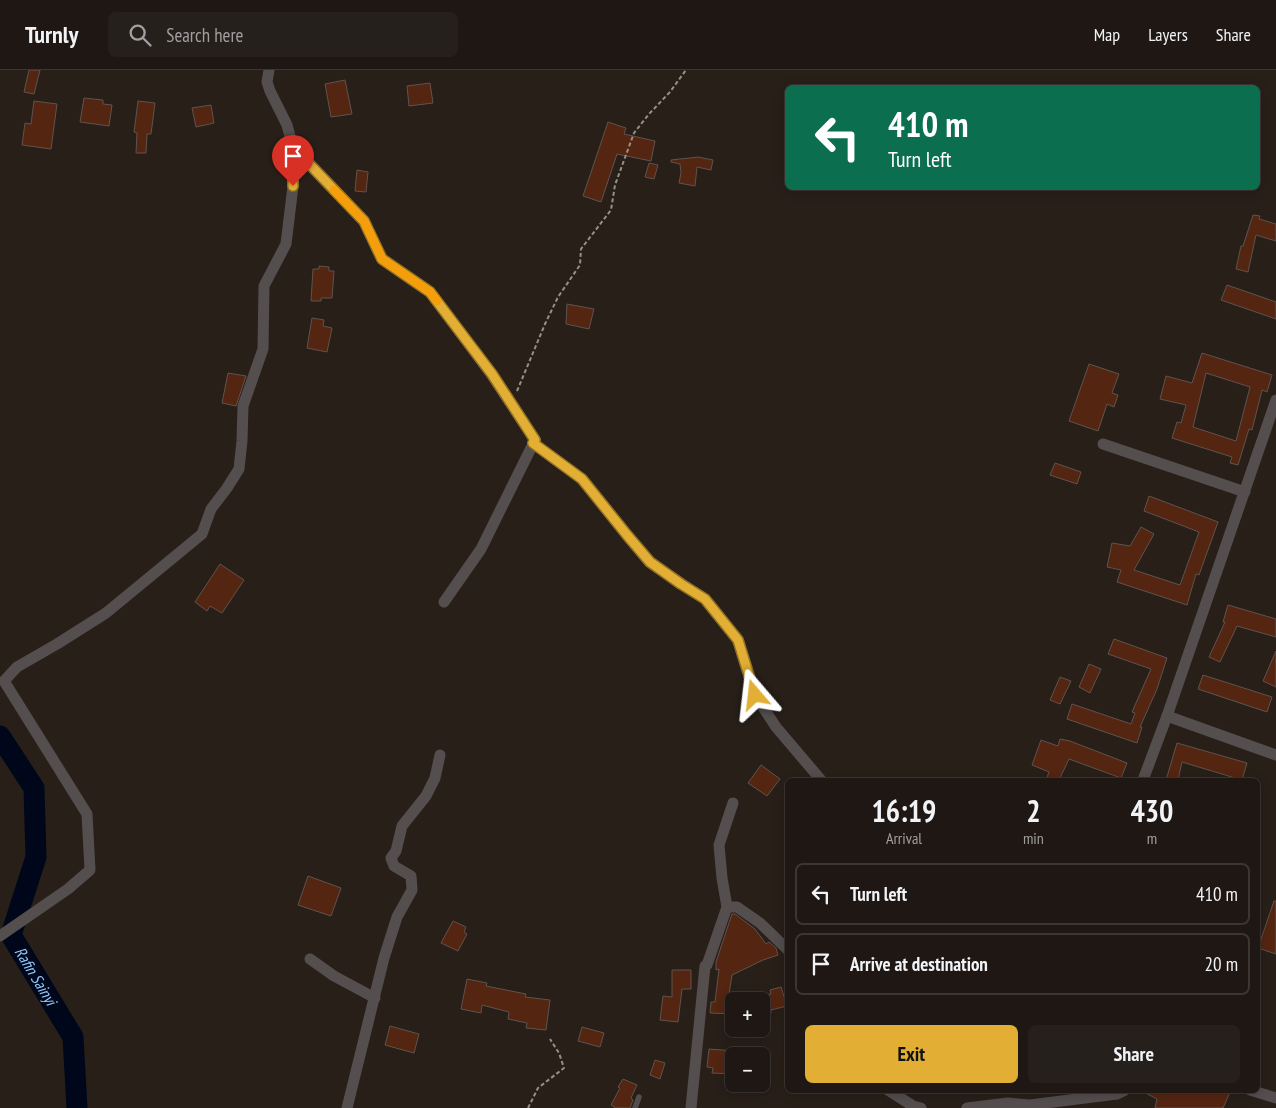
<!DOCTYPE html>
<meta charset="utf-8">
<style>
:root{--surface:#1e1713;--page:#26201c;--text:#f1f3f6;--muted:#a19fa0;--line:#3c3633;--accent:#e2af34}
body{margin:0;font-family:"PT Sans Narrow",sans-serif;background:var(--page);color:var(--text);height:100vh;display:flex;flex-direction:column;font-size:19px;white-space:nowrap}
*{box-sizing:border-box;margin:0}
p{font-size:16px;color:var(--muted)}
.icon{flex:none;width:28px;height:28px;fill:none;stroke:currentColor;stroke-width:2;stroke-linecap:round;stroke-linejoin:round}
.map{position:relative;flex:1;overflow:hidden}
.sheet{position:absolute;left:785px;top:708px;width:475px;height:315px;display:flex;flex-direction:column;background:var(--surface);border-radius:8px;box-shadow:0 2px 12px #0003,0 0 0 1px var(--line)}
.sheet>*{flex:none}
.banner{position:absolute;left:785px;top:15px;width:475px;height:105px;border-radius:8px;box-shadow:0 2px 12px #0003,0 0 0 1px var(--line);background:#0b6e4f;color:#fff;overflow:hidden}
.buttons{position:absolute;left:725px;top:922px;display:grid;gap:10px}
.buttons a{display:grid;place-items:center;width:45px;height:45px;border-radius:8px;background:var(--surface);box-shadow:0 2px 12px #0003,0 0 0 1px var(--line);font-size:25px}
.pin{position:absolute;display:grid;place-items:center;width:42px;height:42px;color:#fff;margin:-51px -21px;border-radius:50% 50% 50% 0;rotate:-45deg;box-shadow:0 0 5px #0007}
.pin .icon{rotate:45deg}
.me{position:absolute;width:55px;margin:-28px;rotate:343deg;stroke-linejoin:round;filter:drop-shadow(0 0 4px #0008)}
.turn{display:flex;align-items:center;gap:18px;height:105px;padding:0 20px;font-size:22px}
.turn .icon{width:65px;height:65px;stroke-width:2.5}
.turn b{display:block;font-size:35px;line-height:42px}
.eta{display:flex;justify-content:space-evenly;align-items:center;height:85px;text-align:center}
.eta b{font-size:30px;font-weight:800;line-height:35px}
.cta{display:flex;gap:10px;margin-top:auto;padding:10px 20px}
.cta a{flex:1;height:58px;border-radius:8px;background:var(--accent);color:#111;font-size:20px;font-weight:800;line-height:58px;text-align:center}
.cta a+a{background:var(--page);color:var(--text)}
ul{padding:0;list-style:none}
li{display:flex;align-items:center;gap:15px;height:62px;margin:0 10px 8px;padding:0 10px;border:2px solid var(--line);border-radius:8px}
li div{flex:1}
li b{display:block;font-size:19px}
li em{font-style:normal}
header{display:flex;align-items:center;gap:30px;box-sizing:border-box;height:70px;padding:0 25px;background:var(--surface);border-bottom:1px solid var(--line)}
header strong{font-size:24px}
nav{display:flex;gap:28px;margin-inline-start:auto;font-size:18px}
.search{width:350px;height:45px;background:var(--page);display:flex;align-items:center;gap:12px;box-sizing:border-box;padding:0 18px;border-radius:8px;color:var(--muted);font-size:19px}
.map>svg:first-child{display:block}
.lines{fill:none;stroke-linecap:round;stroke-linejoin:round}
.river{stroke:#00071a;stroke-width:21}
.building{fill:#542511;stroke:#5f534e;fill-rule:evenodd}
.path{stroke:#968f8a;stroke-width:2;stroke-dasharray:4 2.5;stroke-linecap:butt}
.service{stroke:#544e4e;stroke-width:5.5}
.minor{stroke:#544e4e;stroke-width:11}
.route-casing{stroke:#937222;stroke-width:12}
.route{stroke:#e2af34;stroke-width:9}
.slow{stroke:#f59e0b;stroke-width:9}
.labels{text-anchor:middle;dominant-baseline:central;stroke-width:5;stroke-linejoin:round;paint-order:stroke}
.water-label{font-size:16px;font-style:italic;fill:#91c8fc;stroke:#281f19}
</style>
<header>
<strong>Turnly</strong>
<div class="search"><svg class="icon" aria-label="search" viewBox="0 0 24 24"><circle cx="10" cy="10" r="6"/><path d="M15 15l6 6"/></svg>Search here</div>
<nav><a>Map</a><a>Layers</a><a>Share</a></nav>
</header>
<div class="map">
<svg width="1276" height="1038" viewBox="0 0 1276 1038">
<rect width="100%" height="100%" fill="#281f19"/>
<g class="lines">
<!-- river -->
<path class="river" id="s1" d="M0 666 34 718 36 787 11 865 73 967 77 1038"/>
</g>
<!-- building -->
<g class="building">
<polygon points="29,0 40,0 34,24 24,22"/>
<polygon points="345,10 352,44 331,47 325,14"/>
<polygon points="430,13 433,33 409,36 407,16"/>
<polygon points="84,28 103,30 103,34 112,35 109,56 80,52"/>
<polygon points="34,31 57,34 51,79 22,75 25,53 31,54"/>
<polygon points="138,31 155,33 151,64 147,64 146,83 136,83 137,63 134,62"/>
<polygon points="211,35 214,53 196,57 192,38"/>
<polygon points="608,52 626,58 624,64 655,71 651,91 617,84 601,132 583,126"/>
<polygon points="698,87 713,90 711,100 697,97 695,116 679,113 681,103 680,94 671,92 671,90"/>
<polygon points="649,93 658,95 654,109 645,107"/>
<polygon points="357,100 368,102 366,122 355,121"/>
<polygon points="1253,145 1260,146 1259,149 1276,154 1276,171 1256,165 1248,202 1236,199 1241,176 1243,176"/>
<polygon points="319,196 329,197 329,201 334,201 332,228 321,228 321,231 311,231 313,199 319,199"/>
<polygon points="1227,215 1276,232 1276,249 1221,230"/>
<polygon points="567,234 594,239 589,259 566,254"/>
<polygon points="312,248 324,250 323,256 332,258 327,282 307,278"/>
<path d="M1202 283 1272 305 1267 322 1262 320 1252 360 1249 359 1238 395 1230 393 1232 387 1172 368 1177 352 1181 353 1186 335 1160 329 1166 306 1192 313ZM1206 303 1250 317 1236 371 1193 357Z"/>
<polygon points="1089,294 1119,304 1112,323 1118,325 1114,337 1107,334 1098,361 1069,351"/>
<polygon points="228,303 246,306 236,336 222,333"/>
<polygon points="1055,393 1081,402 1077,414 1050,405"/>
<polygon points="1149,426 1218,452 1199,505 1196,504 1187,535 1117,512 1121,500 1107,497 1112,473 1130,476 1141,457 1154,464 1134,500 1180,515 1199,462 1144,441"/>
<polygon points="220,494 244,510 222,543 210,536 207,541 195,532"/>
<polygon points="1228,535 1276,549 1276,567 1237,556 1220,592 1209,587 1225,552 1223,552"/>
<polygon points="1114,569 1167,588 1157,619 1140,657 1142,657 1137,673 1067,649 1072,634 1131,654 1135,643 1132,642 1151,599 1108,584"/>
<polygon points="1276,581 1276,617 1263,611"/>
<polygon points="1089,594 1101,599 1090,623 1079,617"/>
<polygon points="1203,605 1272,627 1267,642 1198,619"/>
<polygon points="1060,607 1071,611 1060,634 1050,630"/>
<polygon points="1060,669 1070,671 1127,693 1121,708 1069,689 1059,710 1046,710 1049,702 1032,695 1041,670 1058,676"/>
<polygon points="1177,673 1247,693 1242,710 1182,692 1178,710 1166,710"/>
<polygon points="761,695 780,709 767,726 748,713"/>
<polygon points="308,806 341,818 331,846 298,835"/>
<polygon points="1274,831 1276,831 1276,884 1258,878"/>
<polygon points="732,844 735,844 755,859 766,874 769,872 776,878 778,885 763,890 732,905 728,930 734,929 734,944 710,943 711,932 715,932 719,899 716,900 716,892"/>
<polygon points="453,851 466,857 464,862 467,864 458,881 441,873"/>
<polygon points="672,900 691,900 691,919 682,919 678,952 660,950 663,926 672,927"/>
<polygon points="467,909 487,913 486,916 526,924 525,927 550,930 546,960 526,958 527,953 508,949 509,942 482,935 481,943 461,939"/>
<polygon points="781,917 787,936 771,940 771,943 761,944 761,925 771,924 770,920"/>
<polygon points="390,956 419,964 414,983 385,975"/>
<polygon points="582,957 604,963 600,977 578,971"/>
<polygon points="709,979 734,981 734,1004 712,1003 713,998 707,997"/>
<polygon points="655,990 665,993 660,1009 650,1005"/>
<polygon points="623,1009 637,1015 631,1028 633,1030 630,1038 616,1038 611,1035 620,1018 618,1017"/>
<polygon points="1140,1020 1231,1020 1223,1038 1155,1038 1157,1029"/>
</g>
<g class="lines">
<!-- path -->
<g class="path">
<polyline points="517,321 545,254 558,227 580,195 581,179 611,140 615,115 634,63 649,44 670,22 686,0"/>
<polyline points="528,1038 538,1018 564,998 559,983 550,969"/>
</g>
<!-- service -->
<polyline class="service" points="635,1038 639,1027"/>
<!-- minor -->
<g class="minor">
<polyline points="293,77 364,151 382,189 430,222 491,304 535,370 481,479 444,532"/>
<polyline points="533,373 582,409 627,465 649,492 705,529 738,570 755,625 776,657 821,710"/>
<polyline points="1103,374 1245,422"/>
<polyline points="1167,646 1276,685"/>
<polyline points="1143,710 1167,646 1276,330"/>
<polyline points="727,837 737,837 760,853 788,880"/>
<polyline points="0,866 68,819 90,800 87,744 4,611 17,597 57,574 106,543 202,464 211,439 227,418 239,399 242,371 243,336 263,279 264,216 286,174 293,116 293,77 287,55 270,21 267,12 269,0"/>
<polyline points="310,889 334,906 375,928"/>
<polyline points="888,1020 913,1036 921,1038"/>
<polyline points="1250,1020 1276,1028"/>
<polyline points="347,1038 384,888 397,847 412,820 411,806 394,796 391,788 396,781 402,756 426,726 435,708 440,685"/>
<polyline points="691,1038 705,896 707,895 727,837 722,808 719,775 733,733"/>
<polyline points="967,1038 1008,1033 1030,1035 1117,1024 1125,1020"/>
</g>
</g>
<g class="lines">
<defs>
<polyline id="route" points="293,116 293,77 364,151 382,189 430,222 492,304 535,370 533,373 582,409 627,465 650,492 681,514 705,529 738,570 755,625"/>
</defs>
<!-- route casing -->
<use href="#route" class="route-casing"/>
<!-- route -->
<use href="#route" class="route"/>
<!-- slow -->
<polyline class="slow" points="334,120 364,151 382,189 430,222 437,231"/>
</g>
<g class="labels">
<!-- water labels -->
<g class="water-label">
<text stroke="none"><textPath href="#s1" startOffset="261">Rafin Sainyi</textPath></text>
</g>
</g>
</svg>
<div class="buttons">
<a>+</a>
<a>−</a>
</div>
<div class="pin" style="left:293px;top:116px;background:#d93025"><svg class="icon" aria-label="arrive" viewBox="0 0 24 24"><path d="M6 21V4h12l-3 4 3 4H6"/></svg></div>
<svg class="me" style="left:755px;top:625px" viewBox="-20 -20 40 40"><path d="M0-17L14 15 0 8-14 15z" fill="#e2af34" stroke="#fff" stroke-width="4"/></svg>
<div class="banner">
<div class="turn"><svg class="icon" aria-label="left" viewBox="0 0 24 24"><path d="M17 20v-9H6M10 6l-5 5 5 5"/></svg><div><b>410 m</b>Turn left</div></div>
</div>
<section class="sheet">
<div class="eta">
<div><b>16:19</b><p>Arrival</p></div>
<div><b>2</b><p>min</p></div>
<div><b>430</b><p>m</p></div>
</div>
<ul>
<li><svg class="icon" aria-label="left" viewBox="0 0 24 24"><path d="M17 20v-9H6M10 6l-5 5 5 5"/></svg><div><b>Turn left</b></div><em>410 m</em></li>
<li><svg class="icon" aria-label="arrive" viewBox="0 0 24 24"><path d="M6 21V4h12l-3 4 3 4H6"/></svg><div><b>Arrive at destination</b></div><em>20 m</em></li>
</ul>
<div class="cta"><a>Exit</a><a>Share</a></div>
</section>
</div>
